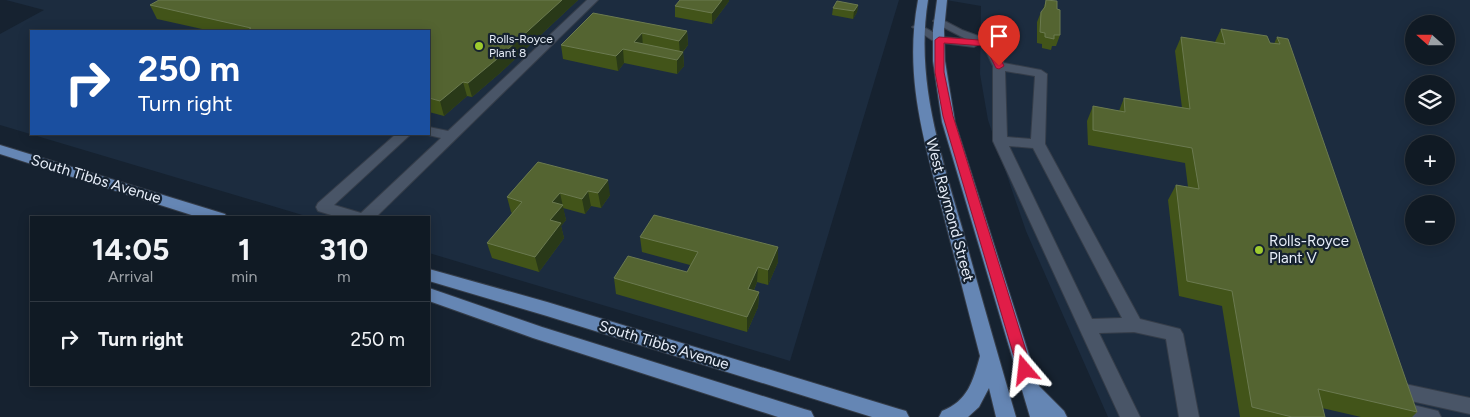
<!DOCTYPE html>
<meta charset="utf-8">
<style>
:root{--surface:#101a24;--page:#1e2731;--text:#f1f3f6;--muted:#9ca1a6;--line:#303841}
body{margin:0;font-family:Figtree,sans-serif;background:var(--page);color:var(--text);height:100vh;display:flex;flex-direction:column;font-size:19px;white-space:nowrap}
*{box-sizing:border-box;margin:0}
p{font-size:16px;color:var(--muted)}
.icon{flex:none;width:28px;height:28px;fill:none;stroke:currentColor;stroke-width:2;stroke-linecap:round;stroke-linejoin:round}
.map{position:relative;flex:1;overflow:hidden}
.panel{position:absolute;left:30px;top:216px;width:400px;height:170px;display:flex;flex-direction:column;background:var(--surface);border-radius:0px;box-shadow:0 2px 12px #0003,0 0 0 1px var(--line)}
.panel>*{flex:none}
.guide{position:absolute;left:30px;top:30px;width:400px;height:105px;border-radius:0px;box-shadow:0 2px 12px #0003,0 0 0 1px var(--line);background:#1a4fa0;color:#fff;overflow:hidden}
.needle{width:32px;rotate:291deg}
.fabs{position:absolute;left:1405px;top:15px;display:grid;gap:10px}
.fabs a{display:grid;place-items:center;width:50px;height:50px;border-radius:50%;background:var(--surface);box-shadow:0 2px 12px #0003,0 0 0 1px var(--line);font-size:25px}
.pin{position:absolute;display:grid;place-items:center;width:42px;height:42px;color:#fff;margin:-51px -21px;border-radius:50% 50% 50% 0;rotate:-45deg;box-shadow:0 0 5px #0007}
.pin .icon{rotate:45deg}
.me{position:absolute;width:55px;margin:-28px;rotate:343deg;stroke-linejoin:round;filter:drop-shadow(0 0 4px #0008)}
.turn{display:flex;align-items:center;gap:18px;height:105px;padding:0 25px;font-size:22px}
.turn .icon{width:65px;height:65px;stroke-width:2.5}
.turn b{display:block;font-size:35px;line-height:42px}
.eta{display:flex;justify-content:space-evenly;align-items:center;height:85px;text-align:center}
.eta b{font-size:30px;font-weight:700;line-height:35px}
ul{padding:0;list-style:none}
li{display:flex;align-items:center;gap:15px;height:75px;padding:0 25px;border-top:1px solid var(--line)}
li div{flex:1}
li b{display:block;font-size:19px}
li em{font-style:normal}
.map>svg:first-child{display:block}
.built{fill:#1c2c3f;fill-rule:evenodd}
.lines{fill:none;stroke-linecap:round;stroke-linejoin:round}
.minor-casing{stroke:#353d49;stroke-width:2}
.major-casing{stroke:#353d49;stroke-width:2}
.minor{fill:#495567;fill-rule:evenodd}
.major{fill:#6586b4;fill-rule:evenodd}
.wall{fill:#425419}
.shaded-wall{fill:#293918}
.building{fill:#546431;stroke:#6b7a50}
.route{fill:#e11d48;stroke:#92132f}
.poi-dot{fill:#9eca2e;stroke:#162230;stroke-width:2}
.labels{text-anchor:middle;dominant-baseline:central;stroke-width:4.5;stroke-linejoin:round;paint-order:stroke}
.far-poi-label{font-size:12px;fill:#e6edf8;stroke:#162230;text-anchor:start}
.street-label{font-size:15px;fill:#e6edf8;stroke:#162230}
.poi-label{font-size:15px;fill:#e6edf8;stroke:#162230;text-anchor:start}
</style>
<div class="map">
<svg width="1470" height="417" viewBox="0 0 1470 417">
<rect width="100%" height="100%" fill="#162230"/>
<!-- built -->
<g class="built">
<path d="M6 0H899L790 361 429 253V218L309 217 0 125V34L44 10ZM31 31H429V134H31Z"/>
<path d="M946 0H1470V417H1108L1026 231 988 120 980 74 981 6ZM1414 24H1446V56H1414ZM1414 84H1446V116H1414ZM1414 144H1446V176H1414ZM1414 204H1446V236H1414Z"/>
</g>
<g class="lines">
<defs>
<g id="minor">
<polygon points="587,0 598,0 375,218 341,218 318,211 316,207 318,203 396,134 411,134 334,205 361,213 441,138 424,134 429,134 429,127 448,131"/>
<path d="M939 18 962 30 992 41 1004 63 1041 70 1047 74 1045 144 1140 319 1180 329 1183 334 1199 417H1179L1166 339 1134 332 1099 333 1140 417H1120L993 141V66L983 45 979 44 974 47 935 42 912 27 918 24 942 37 966 39 935 23 933 21 935 19ZM1005 71 1035 76 1031 139 1007 137ZM1009 146 1033 148 1122 318 1092 319Z"/>
<polygon points="1391,381 1470,398 1470,414 1384,395 1382,389 1384,383"/>
<polygon points="1397,401 1438,411 1441,417 1396,417 1390,415 1387,409 1390,403"/>
</g>
<g id="major">
<path d="M918 0H928C915 80 941 155 963 231 980 293 998 355 1016 417H996L989 388 979 407 968 417H939L942 411C968 401 973 381 980 356 967 307 955 258 942 209 923 138 904 74 918 0Z"/>
<polygon points="937,0 947,0 944,30 945,61 955,122 1039,386 1064,411 1067,417 1030,417 942,122 933,61 933,30"/>
<polygon points="0,145 225,214 227,218 201,218 0,154"/>
<polygon points="429,269 547,302 899,409 906,411 909,417 872,417 547,316 429,281"/>
<polygon points="429,288 542,327 804,409 811,411 814,417 778,417 533,338 429,301"/>
</g>
</defs>
<!-- minor casing -->
<use href="#minor" class="minor-casing"/>
<!-- major casing -->
<use href="#major" class="major-casing"/>
<!-- minor -->
<use href="#minor" class="minor"/>
<!-- major -->
<use href="#major" class="major"/>
</g>
<!-- wall -->
<g class="wall">
<polygon points="159,0 578,0 500,73 472,97 467,96 444,116 429,112 429,31 211,31 157,19 150,5"/>
<polygon points="680,0 729,0 729,1 712,24 675,17 675,6"/>
<polygon points="1046,0 1057,9 1060,35 1056,46 1052,46 1051,50 1042,48 1042,44 1037,43 1037,22 1041,12 1043,10"/>
<polygon points="858,5 857,12 853,19 832,15 833,8"/>
<polygon points="593,13 687,31 688,45 683,52 684,66 677,74 624,63 618,71 563,59 561,45"/>
<polygon points="1221,29 1270,43 1274,44 1277,37 1417,412 1412,417 1361,417 1322,408 1325,417 1240,417 1222,306 1179,296 1168,200 1176,185 1188,187 1185,163 1088,145 1087,121 1093,106 1119,111 1124,98 1182,108 1175,51 1181,37 1215,42"/>
<polygon points="538,162 610,195 601,208 591,206 585,214 563,208 566,220 561,226 564,238 539,272 492,258 487,243 512,213 511,212 507,197"/>
<polygon points="640,237 778,262 768,285 757,282 754,290 759,292 758,307 747,332 616,294 614,278 687,272 690,265 642,252"/>
</g>
<!-- shaded-wall -->
<g class="shaded-wall">
<polygon points="562,0 578,0 500,73 472,97 468,83"/>
<polygon points="722,0 729,0 729,1 712,24 712,13"/>
<polygon points="858,5 857,12 853,19 854,11"/>
<polygon points="687,31 688,45 680,55 679,41"/>
<polygon points="642,33 643,47 634,42"/>
<polygon points="623,49 624,63 618,71 616,56"/>
<polygon points="683,52 684,66 677,74 677,60"/>
<polygon points="463,82 467,96 444,116 440,101"/>
<polygon points="608,180 610,195 601,208 598,193"/>
<polygon points="588,191 591,206 585,214 582,199"/>
<polygon points="560,193 566,220 561,226 564,238 539,272 535,257 550,220 552,202"/>
<polygon points="778,247 778,262 768,285 768,270"/>
<polygon points="758,267 757,282 748,304 748,289"/>
<polygon points="759,292 758,307 747,332 747,317"/>
</g>
<!-- building -->
<g class="building">
<polygon points="159,0 562,0 497,59 468,83 463,82 440,101 429,98 429,31 246,31 251,28 150,5"/>
<polygon points="680,0 722,0 712,13 675,6"/>
<polygon points="1046,0 1057,1 1057,9 1060,10 1060,35 1054,35 1054,39 1045,37 1045,33 1040,32 1041,12 1045,7"/>
<polygon points="837,1 858,5 854,11 833,8"/>
<polygon points="593,13 687,31 679,41 642,33 634,42 683,52 677,60 623,49 616,56 561,45"/>
<polygon points="1221,29 1267,36 1270,43 1280,44 1277,37 1288,39 1417,412 1318,389 1325,417 1292,417 1252,407 1232,291 1187,281 1176,185 1199,189 1192,148 1093,130 1093,106 1125,112 1124,98 1190,109 1181,37 1225,44"/>
<polygon points="538,162 608,180 598,193 588,191 582,199 560,193 552,202 563,205 550,220 561,223 535,257 487,243 522,202 507,197"/>
<polygon points="654,215 778,247 768,270 758,267 748,289 759,292 747,317 614,278 628,256 687,272 698,252 640,237"/>
</g>
<!-- route -->
<polygon class="route" points="939,37 992,41 1004,66 999,69 996,68 985,46 944,43 944,72 953,116 1032,370 1030,374 1025,375 1020,374 1018,370 943,116 935,72 935,40"/>
<!-- markers -->
<g class="poi-dot">
<circle cx="479" cy="46" r="5"/>
<circle cx="1259" cy="250" r="5"/>
</g>
<g class="labels">
<!-- far-poi labels -->
<g class="far-poi-label">
<text x="489" y="39">Rolls-Royce<tspan x="489" dy="14">Plant 8</tspan></text>
</g>
<!-- street labels -->
<g class="street-label">
<text transform="translate(96 179) rotate(17)">South Tibbs Avenue</text>
<text transform="translate(950 210) rotate(75)">West Raymond Street</text>
<text transform="translate(664 345) rotate(17)">South Tibbs Avenue</text>
</g>
<!-- poi labels -->
<g class="poi-label">
<text x="1269" y="241">Rolls-Royce<tspan x="1269" dy="17">Plant V</tspan></text>
</g>
</g>
</svg>
<div class="fabs">
<a><svg class="needle" viewBox="-14 -14 28 28"><path d="M0-13l5 13h-10z" fill="#e53935"/><path d="M0 13l5-13h-10z" fill="#9ca1a6"/></svg></a>
<a><svg class="icon" aria-label="layers" viewBox="0 0 24 24"><path d="M12 4l9 5-9 5-9-5zM3 14l9 5 9-5"/></svg></a>
<a>+</a>
<a>−</a>
</div>
<div class="pin" style="left:999px;top:66px;background:#d93025"><svg class="icon" aria-label="arrive" viewBox="0 0 24 24"><path d="M6 21V4h12l-3 4 3 4H6"/></svg></div>
<svg class="me" style="left:1025px;top:370px" viewBox="-20 -20 40 40"><path d="M0-17L14 15 0 8-14 15z" fill="#e11d48" stroke="#fff" stroke-width="4"/></svg>
<div class="guide">
<div class="turn"><svg class="icon" aria-label="right" viewBox="0 0 24 24"><path d="M7 20v-9h11M14 6l5 5-5 5"/></svg><div><b>250 m</b>Turn right</div></div>
</div>
<section class="panel">
<div class="eta">
<div><b>14:05</b><p>Arrival</p></div>
<div><b>1</b><p>min</p></div>
<div><b>310</b><p>m</p></div>
</div>
<ul>
<li><svg class="icon" aria-label="right" viewBox="0 0 24 24"><path d="M7 20v-9h11M14 6l5 5-5 5"/></svg><div><b>Turn right</b></div><em>250 m</em></li>
</ul>
</section>
</div>
